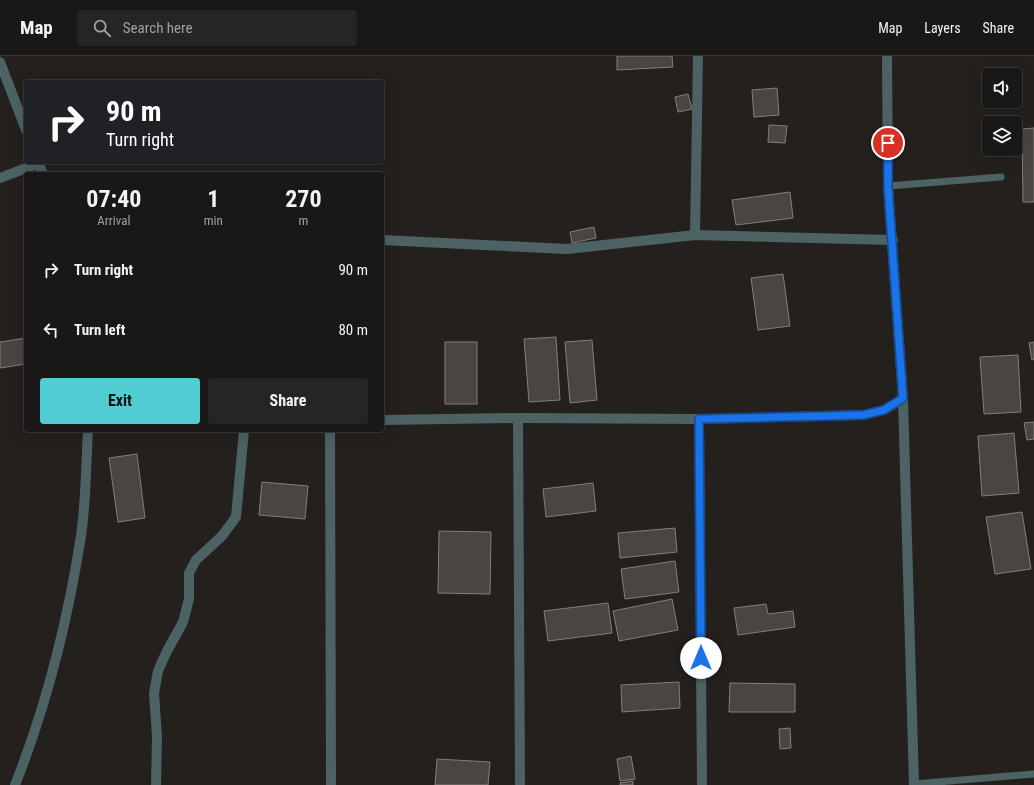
<!DOCTYPE html>
<style>
:root{--surface:#1a1816;--page:#272523;--text:#f1f3f6;--muted:#9fa0a1;--line:#383735;--accent:#51ccd3}
body{margin:0;font-family:"Roboto Condensed",sans-serif;background:var(--page);color:var(--text);height:100vh;display:flex;flex-direction:column;font-size:15px;white-space:nowrap}
*{box-sizing:border-box;margin:0}
p{font-size:13px;color:var(--muted)}
.icon{flex:none;width:22px;height:22px;fill:none;stroke:currentColor;stroke-width:2;stroke-linecap:round;stroke-linejoin:round}
.map{position:relative;flex:1;overflow:hidden}
.side{position:absolute;left:24px;top:116px;width:360px;height:260px;display:flex;flex-direction:column;background:var(--surface);border-radius:4px;box-shadow:0 4px 16px #0002,0 0 0 1px var(--line)}
.side>*{flex:none}
.guide{position:absolute;left:24px;top:24px;width:360px;height:84px;border-radius:4px;box-shadow:0 4px 16px #0002,0 0 0 1px var(--line);background:#202124;color:#fff;overflow:hidden}
.controls{position:absolute;left:982px;top:12px;display:grid;gap:8px}
.controls a{display:grid;place-items:center;width:40px;height:40px;border-radius:4px;background:var(--surface);box-shadow:0 4px 16px #0002,0 0 0 1px var(--line);font-size:20px}
.pin{position:absolute;display:grid;place-items:center;width:34px;height:34px;color:#fff;margin:-17px;border:2px solid #fff;border-radius:50%;box-shadow:0 1px 4px #0007}
.me{position:absolute;width:44px;margin:-22px;rotate:0deg;stroke-linejoin:round;filter:drop-shadow(0 0 3px #0008)}
.turn{display:flex;align-items:center;gap:14px;height:84px;padding:0 16px;font-size:18px}
.turn .icon{width:52px;height:52px;stroke-width:2.5}
.turn b{display:block;font-size:28px;line-height:34px}
.eta{display:flex;justify-content:space-evenly;align-items:center;height:68px;text-align:center}
.eta b{font-size:24px;font-weight:700;line-height:28px}
.action{display:flex;gap:8px;margin-top:auto;padding:8px 16px}
.action a{flex:1;height:46px;border-radius:4px;background:var(--accent);color:#111;font-size:16px;font-weight:700;line-height:46px;text-align:center}
.action a+a{background:var(--page);color:var(--text)}
ul{padding:0;list-style:none}
li{display:flex;align-items:center;gap:12px;height:60px;padding:0 16px}
li div{flex:1}
li b{display:block;font-size:15px}
li em{font-style:normal}
header{display:flex;align-items:center;gap:24px;box-sizing:border-box;height:56px;padding:0 20px;background:var(--surface);border-bottom:1px solid var(--line)}
header strong{font-size:19px}
nav{display:flex;gap:22px;margin-inline-start:auto;font-size:14px}
.search{width:280px;height:36px;background:var(--page);display:flex;align-items:center;gap:10px;box-sizing:border-box;padding:0 14px;border-radius:4px;color:var(--muted);font-size:15px}
.map>svg:first-child{display:block}
.building{fill:#494543;stroke:#827e7c}
.lines{fill:none;stroke-linecap:round;stroke-linejoin:round}
.lane{stroke:#4c6263;stroke-width:7}
.street{stroke:#4c6263;stroke-width:10}
.route-casing{stroke:#114b97;stroke-width:10}
.route{stroke:#1a73e8;stroke-width:7}
</style>
<header>
<strong>Map</strong>
<div class="search"><svg class="icon" aria-label="search" viewBox="0 0 24 24"><circle cx="10" cy="10" r="6"/><path d="M15 15l6 6"/></svg>Search here</div>
<nav><a>Map</a><a>Layers</a><a>Share</a></nav>
</header>
<div class="map">
<svg width="1034" height="729" viewBox="0 0 1034 729">
<rect width="100%" height="100%" fill="#23201e"/>
<!-- building -->
<g class="building">
<polygon points="617,0 672,0 673,11 617,14"/>
<polygon points="777,32 779,59 754,61 752,34"/>
<polygon points="688,38 692,53 678,56 675,41"/>
<polygon points="769,69 787,70 785,87 768,86"/>
<polygon points="1034,72 1034,146 1023,146 1022,73"/>
<polygon points="790,136 793,162 736,169 732,144"/>
<polygon points="594,171 596,182 572,187 570,176"/>
<polygon points="783,218 790,270 758,274 751,222"/>
<polygon points="556,281 560,344 529,346 524,283"/>
<polygon points="26,282 26,308 0,312 0,286"/>
<polygon points="592,284 597,344 570,347 565,286"/>
<rect x="445" y="286" width="32" height="62"/>
<polygon points="1034,286 1034,303 1032,304 1029,287"/>
<polygon points="1018,299 1021,356 984,358 980,301"/>
<polygon points="1034,366 1034,383 1027,384 1024,367"/>
<polygon points="1014,377 1019,437 982,440 978,380"/>
<polygon points="137,398 145,462 118,466 109,402"/>
<polygon points="262,426 308,430 305,463 259,459"/>
<polygon points="593,427 596,455 546,461 543,433"/>
<polygon points="1022,456 1031,513 995,518 986,461"/>
<polygon points="675,472 677,496 620,502 618,477"/>
<polygon points="439,475 491,476 490,538 438,537"/>
<polygon points="675,505 679,536 625,543 621,513"/>
<polygon points="672,543 678,574 619,585 613,555"/>
<polygon points="608,547 612,577 548,585 544,555"/>
<polygon points="766,548 768,558 793,555 795,571 738,579 734,552"/>
<polygon points="679,626 680,652 622,656 621,629"/>
<polygon points="730,627 795,628 795,656 729,656"/>
<polygon points="790,672 791,692 780,693 779,673"/>
<polygon points="631,700 635,723 620,725 617,703"/>
<polygon points="437,703 490,706 488,729 435,729"/>
<polygon points="633,725 633,729 620,729 620,727"/>
</g>
<g class="lines">
<!-- lane -->
<g class="lane">
<polyline points="888,130 1001,121"/>
<polyline points="914,728 1034,718"/>
</g>
<!-- street -->
<g class="street">
<polyline points="887,0 888,130 903,343 914,729"/>
<polyline points="0,6 26,74"/>
<polyline points="38,106 43,118"/>
<polyline points="0,122 39,107"/>
<polyline points="695,179 698,0"/>
<polyline points="382,184 567,193 695,179 893,184"/>
<polyline points="518,362 520,729"/>
<polyline points="699,363 702,729"/>
<polyline points="382,364 518,362 699,363 863,359 884,354 903,343"/>
<polyline points="330,374 331,729"/>
<path d="M15 729C46 651 68 563 81 480 86 445 86 409 88 374"/>
<polyline points="156,729 157,681 154,637 158,615 166,597 183,566 189,543 189,517 196,504 222,480 236,461 244,374"/>
</g>
</g>
<g class="lines">
<defs>
<polyline id="route" points="701,602 699,363 863,359 884,354 903,342 888,130 888,87"/>
</defs>
<!-- route casing -->
<use href="#route" class="route-casing"/>
<!-- route -->
<use href="#route" class="route"/>
</g>
</svg>
<div class="controls">
<a><svg class="icon" aria-label="sound" viewBox="0 0 24 24"><path d="M4 9h4l5-4v14l-5-4H4zM17 9q2 3 0 6"/></svg></a>
<a><svg class="icon" aria-label="layers" viewBox="0 0 24 24"><path d="M12 4l9 5-9 5-9-5zM3 14l9 5 9-5"/></svg></a>
</div>
<div class="pin" style="left:888px;top:87px;background:#d93025"><svg class="icon" aria-label="arrive" viewBox="0 0 24 24"><path d="M6 21V4h12l-3 4 3 4H6"/></svg></div>
<svg class="me" style="left:701px;top:602px" viewBox="-20 -20 40 40"><circle r="19" fill="#fff"/><path d="M0-13L10 11 0 6-10 11z" fill="#1a73e8"/></svg>
<div class="guide">
<div class="turn"><svg class="icon" aria-label="right" viewBox="0 0 24 24"><path d="M7 20v-9h11M14 6l5 5-5 5"/></svg><div><b>90 m</b>Turn right</div></div>
</div>
<section class="side">
<div class="eta">
<div><b>07:40</b><p>Arrival</p></div>
<div><b>1</b><p>min</p></div>
<div><b>270</b><p>m</p></div>
</div>
<ul>
<li><svg class="icon" aria-label="right" viewBox="0 0 24 24"><path d="M7 20v-9h11M14 6l5 5-5 5"/></svg><div><b>Turn right</b></div><em>90 m</em></li>
<li><svg class="icon" aria-label="left" viewBox="0 0 24 24"><path d="M17 20v-9H6M10 6l-5 5 5 5"/></svg><div><b>Turn left</b></div><em>80 m</em></li>
</ul>
<div class="action"><a>Exit</a><a>Share</a></div>
</section>
</div>
